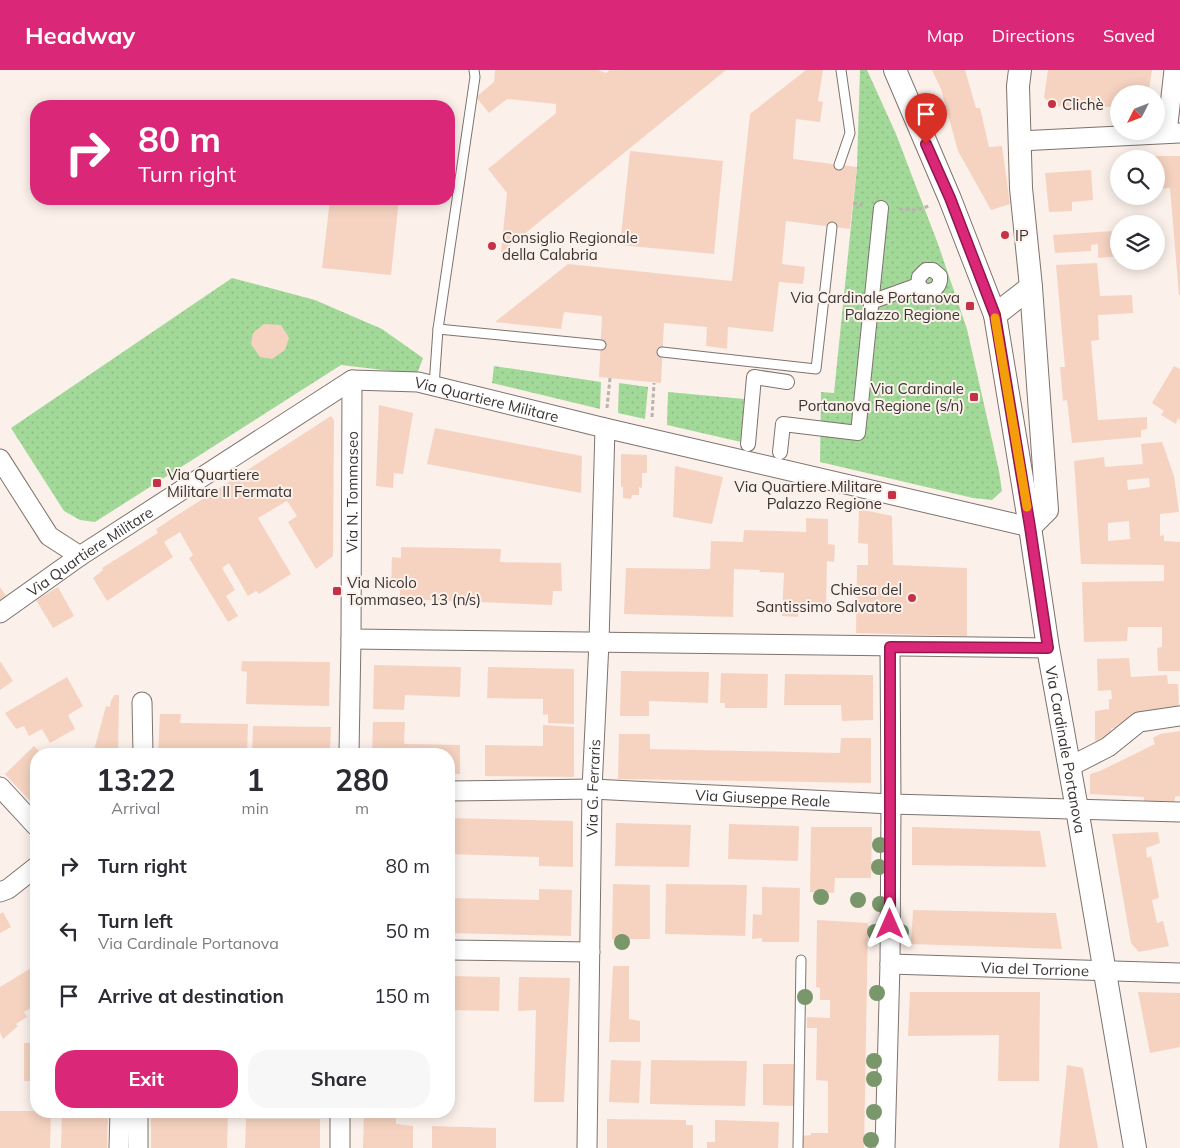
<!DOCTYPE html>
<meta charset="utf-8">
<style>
:root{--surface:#fff;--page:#f7f7f7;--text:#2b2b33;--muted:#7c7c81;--accent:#db2777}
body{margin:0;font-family:Mulish,sans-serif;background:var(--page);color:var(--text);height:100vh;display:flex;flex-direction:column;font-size:19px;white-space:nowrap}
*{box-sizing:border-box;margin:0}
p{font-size:16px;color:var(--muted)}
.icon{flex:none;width:28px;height:28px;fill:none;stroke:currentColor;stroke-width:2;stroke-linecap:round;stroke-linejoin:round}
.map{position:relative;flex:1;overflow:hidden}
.drawer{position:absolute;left:30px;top:678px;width:425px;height:370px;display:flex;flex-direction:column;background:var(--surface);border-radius:20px;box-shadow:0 2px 12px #0003}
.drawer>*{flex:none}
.guide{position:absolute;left:30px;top:30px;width:425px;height:105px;border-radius:20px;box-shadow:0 2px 12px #0003;background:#db2777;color:#fff;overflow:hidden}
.needle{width:32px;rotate:228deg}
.buttons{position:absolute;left:1110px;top:15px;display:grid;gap:10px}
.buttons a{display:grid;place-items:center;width:55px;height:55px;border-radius:50%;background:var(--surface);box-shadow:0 2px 12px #0003;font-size:25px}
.pin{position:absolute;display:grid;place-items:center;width:42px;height:42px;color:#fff;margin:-51px -21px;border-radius:50% 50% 50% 0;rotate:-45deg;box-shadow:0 0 5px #0007}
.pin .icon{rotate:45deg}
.me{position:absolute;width:55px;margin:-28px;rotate:0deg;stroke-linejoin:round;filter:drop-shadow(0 0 4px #0008)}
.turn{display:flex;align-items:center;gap:18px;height:105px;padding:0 25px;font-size:22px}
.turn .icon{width:65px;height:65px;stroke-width:2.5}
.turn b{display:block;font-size:35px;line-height:42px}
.eta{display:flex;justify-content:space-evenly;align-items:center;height:85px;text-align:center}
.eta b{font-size:30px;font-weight:700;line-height:35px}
.primary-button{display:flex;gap:10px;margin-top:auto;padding:10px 25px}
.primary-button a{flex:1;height:58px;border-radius:20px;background:var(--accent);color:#fff;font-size:20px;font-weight:700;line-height:58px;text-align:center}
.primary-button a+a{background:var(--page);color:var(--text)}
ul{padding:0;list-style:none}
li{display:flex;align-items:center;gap:15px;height:65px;padding:0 25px}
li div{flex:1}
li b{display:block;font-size:19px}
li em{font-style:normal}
header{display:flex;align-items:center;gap:30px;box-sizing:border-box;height:70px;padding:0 25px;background:var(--accent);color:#fff}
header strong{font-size:24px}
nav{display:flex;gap:28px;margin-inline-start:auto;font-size:18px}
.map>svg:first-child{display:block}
.grass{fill:url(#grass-dots)}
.building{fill:#f6d3c1;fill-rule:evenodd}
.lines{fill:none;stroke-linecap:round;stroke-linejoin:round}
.service-casing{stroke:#7d736e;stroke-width:11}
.pedestrian-casing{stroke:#7d736e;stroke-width:16}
.minor-casing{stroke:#7d736e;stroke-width:21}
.tertiary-casing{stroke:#7d736e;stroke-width:24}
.path{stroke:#bcb3ae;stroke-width:3;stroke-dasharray:4 2.5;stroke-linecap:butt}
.service{stroke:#fff;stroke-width:9}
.pedestrian{stroke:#fff;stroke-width:14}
.minor{stroke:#fff;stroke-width:19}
.tertiary{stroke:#fff;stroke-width:22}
.tree{fill:#7a966b}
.route-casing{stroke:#8e194d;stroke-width:12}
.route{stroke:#db2777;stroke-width:9}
.slow{stroke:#f59e0b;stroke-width:9}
.poi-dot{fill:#c43345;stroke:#fbf0ea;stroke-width:2}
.labels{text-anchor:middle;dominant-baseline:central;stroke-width:4;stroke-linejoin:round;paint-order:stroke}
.poi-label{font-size:15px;fill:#3a3533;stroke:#fbf0ea;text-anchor:start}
.street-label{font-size:15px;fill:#3a3533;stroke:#fbf0ea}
</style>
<header>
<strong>Headway</strong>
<nav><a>Map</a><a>Directions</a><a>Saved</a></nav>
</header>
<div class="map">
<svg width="1180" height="1078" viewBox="0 0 1180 1078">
<defs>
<pattern id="grass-dots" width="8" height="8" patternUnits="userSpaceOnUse" patternTransform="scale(1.25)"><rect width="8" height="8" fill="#a2d999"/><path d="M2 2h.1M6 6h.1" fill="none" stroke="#8cbb84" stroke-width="1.8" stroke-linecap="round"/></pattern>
</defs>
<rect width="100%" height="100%" fill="#fbf0ea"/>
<!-- grass -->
<g class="grass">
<polygon points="860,0 867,0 896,64 938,174 967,259 999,401 1002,421 992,430 973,428 820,392 821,322 834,323 857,97"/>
<polygon points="232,208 315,230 382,259 423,288 417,304 341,295 95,452 80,450 64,441 11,358"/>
<polygon points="494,296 601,312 600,339 492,313"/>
<polygon points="619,313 648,317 645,349 618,343"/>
<polygon points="668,322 744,329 741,372 667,355"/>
</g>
<!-- building -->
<g class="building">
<polygon points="495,0 598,0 606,3 610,0 726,0 501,183 507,123 488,99 556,43 556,34 507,29 489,43 476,27 494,12"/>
<polygon points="806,0 823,0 818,31 823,32 820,52 796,49 793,89 857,97 850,159 786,151 782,194 805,197 803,214 779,212 773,262 728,257 727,279 706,276 707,257 664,253 661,313 599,307 602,246 564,242 561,259 495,252 568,194 732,211 750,44"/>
<polygon points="932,0 965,0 976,38 980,38 989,77 1002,76 1010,134 991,140 958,81 941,19"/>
<polygon points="1048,0 1152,0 1148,24 1119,24 1119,37 1052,36 1044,27"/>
<polygon points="343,32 370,35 370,36 343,36"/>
<polygon points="630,81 723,91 714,184 620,175"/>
<polygon points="1154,86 1180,86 1180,225 1179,225 1170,118 1156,119 1156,89 1154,89"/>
<polygon points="1091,100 1093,130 1072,132 1072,141 1049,142 1045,103"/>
<polygon points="330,129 399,129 391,205 322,198"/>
<polygon points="1113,161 1113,171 1119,171 1119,186 1098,188 1098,174 1091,175 1091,181 1055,183 1053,165"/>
<polygon points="1097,193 1100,226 1132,225 1133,243 1098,245 1099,270 1091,271 1098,350 1147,347 1147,359 1141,360 1141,367 1072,373 1067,330 1063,331 1060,297 1065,297 1056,195"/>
<polygon points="264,254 281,255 289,268 285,280 272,289 260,287 251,274 253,263"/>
<polygon points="1174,296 1180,299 1180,350 1178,348 1176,354 1161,345 1164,341 1152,333"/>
<polygon points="379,335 413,343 403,404 394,403 393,418 376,416"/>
<polygon points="331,346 334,350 333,486 316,499 288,452 297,446 287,431 258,448 291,504 259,524 256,521 248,526 229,493 222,498 235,520 226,526 238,546 228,552 189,488 193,485 180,462 164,472 173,487 107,531 93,508 103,500 102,498 158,463 156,459"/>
<polygon points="435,358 582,386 581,423 427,394"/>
<path d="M1162 372 1174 406 1179 442 1160 444V466L1164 465V471L1180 472V601H1158L1157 578 1162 577V557H1128L1127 571 1084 572 1082 512 1164 511V495L1081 494 1074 391 1104 387 1105 397 1143 394 1141 374ZM1149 408 1150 417 1128 420 1127 410ZM1129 451 1130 469 1108 471V453Z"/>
<polygon points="621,384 647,385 647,403 642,403 642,418 639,417 639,425 632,425 631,429 623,428 623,417 621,417"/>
<polygon points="675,396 723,407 712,454 673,447"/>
<polygon points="859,439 892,446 893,495 967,498 967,566 856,563 857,495 868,495 868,474 858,473"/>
<polygon points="806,448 828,449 828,474 835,475 834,492 827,491 826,539 798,538 798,547 782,546 784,503 759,502 760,500 734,499 733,547 624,544 626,498 710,499 711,471 743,472 744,460 806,462"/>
<polygon points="401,477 501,479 500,492 561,493 562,521 553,521 552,535 400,529 400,519 391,519 392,487 401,488"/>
<polygon points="0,517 6,526 0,530"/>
<polygon points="58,517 74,546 53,558 36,530"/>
<polygon points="1129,588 1131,607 1167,605 1168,614 1178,614 1179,640 1136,653 1117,655 1117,658 1111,658 1112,669 1095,671 1095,641 1109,639 1109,629 1112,629 1111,620 1098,621 1097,589"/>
<polygon points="0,591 13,611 0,620"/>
<polygon points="242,591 330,592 329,636 246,634 247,602 241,601"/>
<polygon points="374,595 461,597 460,627 405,625 404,640 373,639"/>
<polygon points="488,597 574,599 574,654 548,653 548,644 543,645 543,629 487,628"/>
<polygon points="621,601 709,602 708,633 649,631 649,646 620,646"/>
<polygon points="721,603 768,604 767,638 725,638 725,633 720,633"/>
<polygon points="785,604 873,605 873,650 842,651 841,635 784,635"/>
<polygon points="67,607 83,636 68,645 75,659 50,673 42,659 29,666 24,656 16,659 5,643"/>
<polygon points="114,625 119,625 118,684 93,684 106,636 110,637 111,631"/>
<polygon points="160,644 181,644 180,653 248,654 247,684 158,684"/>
<polygon points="373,652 405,652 404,674 460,675 460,704 449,704 449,684 372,684"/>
<polygon points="543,655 574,657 574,707 485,706 485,675 543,676"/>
<polygon points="253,656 331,657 330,684 252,684"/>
<polygon points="1180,661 1180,726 1175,727 1175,731 1144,731 1144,727 1090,724 1090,704 1100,701 1155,674 1153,668 1160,664"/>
<polygon points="619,664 650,664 650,679 840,683 841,668 871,668 871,713 618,709"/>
<polygon points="34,676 42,684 36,684 36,732 34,735 5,704"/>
<polygon points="449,748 573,751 573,797 539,796 539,787 449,784"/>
<polygon points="616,753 691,755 689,797 615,796"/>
<polygon points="729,754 799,756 798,791 728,789"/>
<polygon points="811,757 872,757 871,808 835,808 834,823 810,822"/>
<polygon points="912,757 1040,761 1046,797 912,795"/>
<polygon points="1158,762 1160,773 1146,778 1147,788 1151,786 1159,828 1152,830 1157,853 1163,851 1169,876 1139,882 1131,873 1112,764"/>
<polygon points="613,814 650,815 650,869 612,869"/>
<polygon points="666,814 747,815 745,866 665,864"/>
<polygon points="762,817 800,818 799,872 762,872 762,868 752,869 753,844 762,845"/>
<polygon points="539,819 572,820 571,866 449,863 449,828 539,830"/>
<polygon points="913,840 1056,843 1062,879 911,874"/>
<polygon points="3,842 11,857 0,863 0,844"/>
<polygon points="817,850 868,853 864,1078 801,1078 801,1066 811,1065 811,1063 828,1063 828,1011 816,1010 817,958 807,958 807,947 830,948 830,930 820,930 820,918 816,917"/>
<polygon points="36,895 36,935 24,942 27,947 16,954 18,956 3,969 0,962 0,917"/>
<polygon points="613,896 629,896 629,949 640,951 640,972 609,972"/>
<polygon points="449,906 500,907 499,941 449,940"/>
<polygon points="519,907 570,908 564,1032 534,1032 536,940 518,941"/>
<polygon points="910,922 1040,922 1039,1011 998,1011 999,965 908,966"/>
<polygon points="1138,922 1180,923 1180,977 1150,983"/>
<rect x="24" y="973" width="12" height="38"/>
<polygon points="611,990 641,991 639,1033 609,1032"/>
<polygon points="651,990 747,991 745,1036 650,1034"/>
<polygon points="763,994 795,994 794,1036 763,1035"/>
<polygon points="1067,995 1083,998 1098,1078 1059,1078"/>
<polygon points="0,1041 51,1041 50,1078 0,1078"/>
<polygon points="62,1041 108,1041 107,1078 61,1078"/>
<polygon points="364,1041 396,1041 396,1054 413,1056 413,1078 363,1078"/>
<polygon points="151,1045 228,1047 227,1078 151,1078"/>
<polygon points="246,1049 320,1049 320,1078 245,1078"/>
<polygon points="607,1049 686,1050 686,1055 693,1055 693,1078 607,1078"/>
<polygon points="715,1050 779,1052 778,1078 707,1078 707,1072 715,1072"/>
<polygon points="432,1056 496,1058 496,1078 432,1078"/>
</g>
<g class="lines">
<defs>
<g id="service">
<polyline points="839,95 850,63 841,0"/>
<polyline points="438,259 601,275"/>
<polyline points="662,282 816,299 832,157"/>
<polyline points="434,316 438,259 475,7 474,0"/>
<polyline points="798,1078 801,890"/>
</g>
<g id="pedestrian">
<path d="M871 232 918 215 925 221C935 221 941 217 940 206L933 200H926L919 207 918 215"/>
<polyline points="748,374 754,307 787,312"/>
<polyline points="780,382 783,354 858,363 881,138"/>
</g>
<g id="minor">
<polyline points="1167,63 1174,0"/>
<polyline points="1019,71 1180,63"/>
<polyline points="0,389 49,466 80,486"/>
<path id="s1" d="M0 543 80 486 352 310 418 312 605 358 1030 457"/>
<polyline points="351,569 1048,578"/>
<polyline points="142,632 143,684"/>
<path id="s2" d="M349 684 351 569 352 310"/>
<polyline points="1069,697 1108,677 1139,652 1180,646"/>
<polyline points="0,717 36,756"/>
<path id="s3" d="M449 721 592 719 891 734 1180 742"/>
<polyline points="0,822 8,819 36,797"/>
<polyline points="449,880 590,882"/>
<path id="s4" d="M890 894 1180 903"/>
<polyline points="119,1078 120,1041"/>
<polyline points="138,1078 138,1041"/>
<polyline points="340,1078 340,1041"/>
<path id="s5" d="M587 1078 592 719 599 572 605 358"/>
<polyline points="885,1078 890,894 891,734 890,577"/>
</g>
<g id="tertiary">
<path id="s6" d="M895 0 950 129 995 245 1030 457 1048 578 1077 739 1135 1078"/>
<polyline points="1020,0 1018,16 1021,118 1031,217 1047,440 1030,457"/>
<polyline points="995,245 1031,217"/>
</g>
</defs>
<!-- service casing -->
<use href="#service" class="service-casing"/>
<!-- pedestrian casing -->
<use href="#pedestrian" class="pedestrian-casing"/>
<!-- minor casing -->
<use href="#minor" class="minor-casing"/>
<!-- tertiary casing -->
<use href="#tertiary" class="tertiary-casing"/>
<!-- path -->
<g class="path">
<polyline points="853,133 863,135"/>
<polyline points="899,139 917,140 929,136"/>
<polyline points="607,338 610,308"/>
<polyline points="652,347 654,313"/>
</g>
<!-- service -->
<use href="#service" class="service"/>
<!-- pedestrian -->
<use href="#pedestrian" class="pedestrian"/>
<!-- minor -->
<use href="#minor" class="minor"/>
<!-- tertiary -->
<use href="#tertiary" class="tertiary"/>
</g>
<!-- trees -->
<g class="tree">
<circle cx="880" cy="775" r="8"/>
<circle cx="879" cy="797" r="8"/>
<circle cx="821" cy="827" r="8"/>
<circle cx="858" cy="830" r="8"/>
<circle cx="880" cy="834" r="8"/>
<circle cx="875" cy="862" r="8"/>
<circle cx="901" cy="862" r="8"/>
<circle cx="622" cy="872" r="8"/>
<circle cx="877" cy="923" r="8"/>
<circle cx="805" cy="927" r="8"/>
<circle cx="874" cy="991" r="8"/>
<circle cx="874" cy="1009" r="8"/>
<circle cx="874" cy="1042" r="8"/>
<circle cx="871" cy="1070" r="8"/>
</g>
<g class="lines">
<defs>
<polyline id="route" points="890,854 890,577 1048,578 1030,457 995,245 950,128 926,74"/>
</defs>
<!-- route casing -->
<use href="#route" class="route-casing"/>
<!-- route -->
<use href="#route" class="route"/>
<!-- slow -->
<polyline class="slow" points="995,248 1027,437"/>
</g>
<!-- markers -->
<g class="poi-dot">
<circle cx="1052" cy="34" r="5"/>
<circle cx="1005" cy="165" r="5"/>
<circle cx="492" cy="176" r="5"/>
<rect x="965" y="231" width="10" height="10" rx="2.5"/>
<rect x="969" y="322" width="10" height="10" rx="2.5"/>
<rect x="152" y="408" width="10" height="10" rx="2.5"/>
<rect x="887" y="420" width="10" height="10" rx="2.5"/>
<rect x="332" y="516" width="10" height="10" rx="2.5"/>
<circle cx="912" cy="528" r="5"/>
</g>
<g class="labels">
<!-- poi labels -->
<g class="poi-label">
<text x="1062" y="34">Clichè</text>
<text x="1015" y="165">IP</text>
<text x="502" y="167">Consiglio Regionale<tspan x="502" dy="17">della Calabria</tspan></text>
<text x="960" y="227" text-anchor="end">Via Cardinale Portanova<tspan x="960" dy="17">Palazzo Regione</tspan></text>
<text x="964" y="318" text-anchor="end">Via Cardinale<tspan x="964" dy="17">Portanova Regione (s/n)</tspan></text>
<text x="167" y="404">Via Quartiere<tspan x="167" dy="17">Militare II Fermata</tspan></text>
<text x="882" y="416" text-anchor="end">Via Quartiere Militare<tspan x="882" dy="17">Palazzo Regione</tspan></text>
<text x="347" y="512">Via Nicolo<tspan x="347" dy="17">Tommaseo, 13 (n/s)</tspan></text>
<text x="902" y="519" text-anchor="end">Chiesa del<tspan x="902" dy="17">Santissimo Salvatore</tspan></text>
</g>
<!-- street labels -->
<g class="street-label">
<text stroke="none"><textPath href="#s1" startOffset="559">Via Quartiere Militare</textPath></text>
<text stroke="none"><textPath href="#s2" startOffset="262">Via N. Tommaseo</textPath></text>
<text stroke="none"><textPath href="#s1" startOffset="109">Via Quartiere Militare</textPath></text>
<text stroke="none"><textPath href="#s6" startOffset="705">Via Cardinale Portanova</textPath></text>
<text stroke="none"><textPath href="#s5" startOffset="360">Via G. Ferraris</textPath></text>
<text stroke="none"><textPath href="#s3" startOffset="314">Via Giuseppe Reale</textPath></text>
<text stroke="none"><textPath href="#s4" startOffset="145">Via del Torrione</textPath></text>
</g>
</g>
</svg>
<div class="buttons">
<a><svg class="needle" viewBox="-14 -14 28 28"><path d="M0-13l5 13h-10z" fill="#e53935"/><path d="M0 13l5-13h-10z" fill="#7c7c81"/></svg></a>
<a><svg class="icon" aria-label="search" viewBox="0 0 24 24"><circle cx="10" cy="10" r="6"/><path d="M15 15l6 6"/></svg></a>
<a><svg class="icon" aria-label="layers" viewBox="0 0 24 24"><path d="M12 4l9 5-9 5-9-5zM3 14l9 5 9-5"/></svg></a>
</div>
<div class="pin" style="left:926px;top:74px;background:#d93025"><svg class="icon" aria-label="arrive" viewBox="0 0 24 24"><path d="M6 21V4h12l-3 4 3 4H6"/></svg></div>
<svg class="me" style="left:890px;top:854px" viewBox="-20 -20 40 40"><path d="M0-17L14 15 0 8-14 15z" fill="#db2777" stroke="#fff" stroke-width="4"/></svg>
<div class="guide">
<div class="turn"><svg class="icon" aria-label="right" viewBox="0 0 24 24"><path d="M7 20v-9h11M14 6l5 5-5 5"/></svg><div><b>80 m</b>Turn right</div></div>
</div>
<section class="drawer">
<div class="eta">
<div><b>13:22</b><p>Arrival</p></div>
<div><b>1</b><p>min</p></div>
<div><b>280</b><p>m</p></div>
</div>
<ul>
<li><svg class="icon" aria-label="right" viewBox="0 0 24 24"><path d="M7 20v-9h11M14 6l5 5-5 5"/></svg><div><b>Turn right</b></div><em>80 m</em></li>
<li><svg class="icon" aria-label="left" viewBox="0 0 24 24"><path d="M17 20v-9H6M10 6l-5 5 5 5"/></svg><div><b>Turn left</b><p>Via Cardinale Portanova</p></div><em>50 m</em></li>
<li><svg class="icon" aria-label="arrive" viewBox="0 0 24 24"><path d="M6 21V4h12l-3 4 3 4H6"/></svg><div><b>Arrive at destination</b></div><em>150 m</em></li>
</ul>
<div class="primary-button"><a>Exit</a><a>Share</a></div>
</section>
</div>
